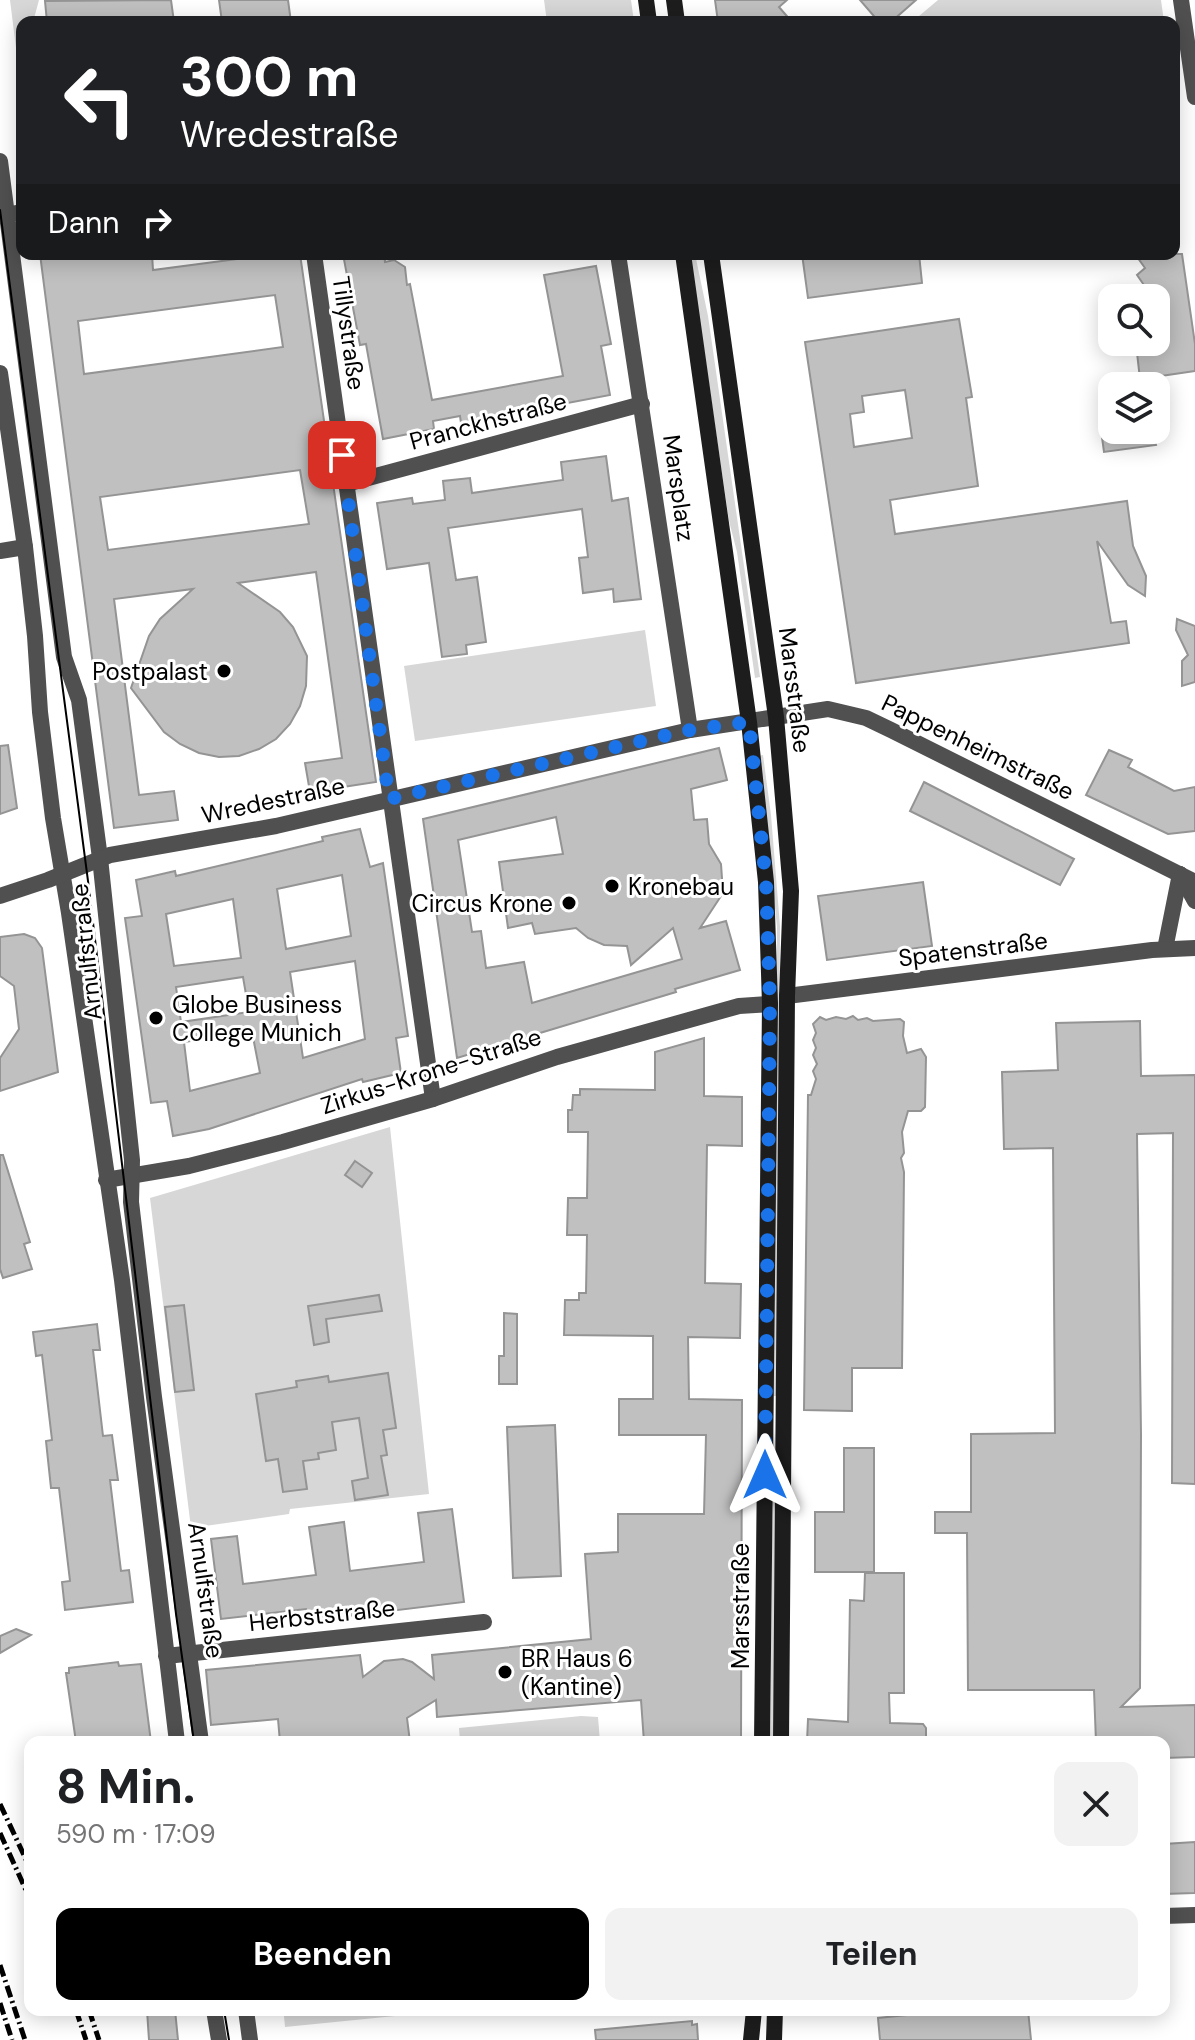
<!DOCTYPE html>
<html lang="de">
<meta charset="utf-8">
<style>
:root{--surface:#fff;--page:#f2f2f2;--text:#202124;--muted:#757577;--accent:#000}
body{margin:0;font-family:"DM Sans",sans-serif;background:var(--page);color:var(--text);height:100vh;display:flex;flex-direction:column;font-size:30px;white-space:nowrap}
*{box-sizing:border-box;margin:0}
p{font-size:26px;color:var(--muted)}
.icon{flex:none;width:44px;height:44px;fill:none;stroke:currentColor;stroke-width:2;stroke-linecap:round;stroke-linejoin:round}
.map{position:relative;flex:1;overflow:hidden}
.drawer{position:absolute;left:24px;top:1736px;width:1146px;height:280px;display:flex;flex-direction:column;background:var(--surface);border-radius:16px;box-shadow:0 4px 20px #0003}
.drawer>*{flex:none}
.top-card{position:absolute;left:16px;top:16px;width:1164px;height:244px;border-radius:16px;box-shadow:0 4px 20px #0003;background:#202124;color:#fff;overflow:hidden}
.tools{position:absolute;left:1098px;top:284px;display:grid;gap:16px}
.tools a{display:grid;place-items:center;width:72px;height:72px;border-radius:16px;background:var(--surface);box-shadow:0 4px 20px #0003;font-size:40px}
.pin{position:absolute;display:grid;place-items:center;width:68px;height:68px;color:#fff;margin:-34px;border-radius:16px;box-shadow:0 4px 12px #0006}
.me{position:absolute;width:88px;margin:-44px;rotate:0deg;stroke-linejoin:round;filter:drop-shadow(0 0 6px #0008)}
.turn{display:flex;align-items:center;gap:28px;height:168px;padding:0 32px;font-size:36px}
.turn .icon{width:104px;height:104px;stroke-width:2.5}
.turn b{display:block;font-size:56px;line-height:68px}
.then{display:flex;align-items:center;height:76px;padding:0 32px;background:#0003;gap:16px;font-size:30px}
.round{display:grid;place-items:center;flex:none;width:84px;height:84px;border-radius:16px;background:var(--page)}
.summary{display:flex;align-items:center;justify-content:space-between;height:136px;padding:0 32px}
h1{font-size:48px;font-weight:700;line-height:60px}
.cta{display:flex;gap:16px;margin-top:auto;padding:16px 32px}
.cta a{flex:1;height:92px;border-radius:16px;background:var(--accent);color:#fff;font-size:32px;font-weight:700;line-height:92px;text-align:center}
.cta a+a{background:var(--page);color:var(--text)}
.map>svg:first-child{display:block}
.green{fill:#d7d7d7}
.building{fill:#c0c0c0;stroke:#949494;stroke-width:2;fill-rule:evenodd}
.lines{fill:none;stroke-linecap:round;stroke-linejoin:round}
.minor{stroke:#505050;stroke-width:16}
.tertiary{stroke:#505050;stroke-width:16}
.secondary{stroke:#1d1d1d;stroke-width:16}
.tram{stroke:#000;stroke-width:2}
.rail{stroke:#000;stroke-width:5;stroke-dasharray:12 4 2 4;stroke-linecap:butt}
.route{stroke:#1a73e8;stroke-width:14;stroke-dasharray:0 25.2}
.poi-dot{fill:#000;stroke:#fff;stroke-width:3}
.labels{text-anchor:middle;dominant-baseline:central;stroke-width:6;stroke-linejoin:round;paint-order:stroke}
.street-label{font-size:24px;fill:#000;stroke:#fff}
.poi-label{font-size:24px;fill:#000;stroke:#fff;text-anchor:start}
</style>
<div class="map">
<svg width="1195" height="2040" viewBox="0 0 1195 2040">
<rect width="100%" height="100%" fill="#fff"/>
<!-- green -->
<g class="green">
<polygon points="10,0 39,0 33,22 22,22 22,96"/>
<polygon points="544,0 631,0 634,22 547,22"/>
<polygon points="938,0 1161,0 1164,22 912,22"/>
<polygon points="690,254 695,254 708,316 760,677 755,678 737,552 729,521"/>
<polygon points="645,630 656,706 415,741 404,666"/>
<polygon points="763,755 771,815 780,926 777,1396 773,1396 777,927 759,756"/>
<polygon points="390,1127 429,1494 290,1509 289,1514 191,1528 150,1198"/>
<polygon points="773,1460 776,1460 774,1742 770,1742"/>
<polygon points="581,1716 598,1717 600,1742 460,1742 459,1728"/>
<polygon points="342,2010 395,2010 395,2016 285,2027 284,2016"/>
</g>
<!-- building -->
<g class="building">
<polygon points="171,0 174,22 142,22 142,20 47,22 45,1"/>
<polygon points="219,0 288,0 291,22 222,22"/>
<polygon points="715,0 787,0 779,7 792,22 718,22"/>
<polygon points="860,0 916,0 891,22 879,22"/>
<path d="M40 254H152L153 270 276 254H300L376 782 310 792 305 763 342 758 316 572 238 583 280 612 293 627 307 656 306 686 300 706 290 724 276 739 259 749 239 756 219 757 199 753 180 744 164 732 131 688 149 636 160 619 193 589 114 599 139 795 174 791 178 820 114 828ZM275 295 283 347 84 374 78 321ZM300 470 309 524 108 550 100 497Z"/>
<polygon points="343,254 384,254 385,262 394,260 405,267 407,285 410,284 432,400 563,376 544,275 596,266 611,344 601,346 610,395 461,423 460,416 433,421 434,429 383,439 366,344 360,345"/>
<polygon points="802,254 919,254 922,283 808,298"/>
<polygon points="1135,254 1182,254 1195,344 1195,371 1140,379 1136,344 1156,342 1156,298 1153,298 1137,275 1145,268"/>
<path d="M959 319 972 397 966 398 978 486 890 500 895 534 1127 501 1133 546 1146 576 1145 596 1128 585 1097 541 1111 623 1126 621 1129 643 856 683 805 342ZM905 390 912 438 854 447 850 414 864 412 862 396Z"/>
<polygon points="1101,430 1153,430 1156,445 1104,452"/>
<polygon points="606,456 612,501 628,498 641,599 614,602 613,589 583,593 579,558 588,557 582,509 448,528 456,580 477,577 486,642 466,645 467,654 442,657 429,563 387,569 377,503 412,498 413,504 445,500 443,481 470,478 472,493 563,480 561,462"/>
<polygon points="1177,619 1195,626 1195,682 1182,686 1182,661 1188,655 1176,630"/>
<polygon points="8,745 17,808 0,814 0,746"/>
<path d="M719 748 727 780 691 789 694 820 707 819 709 844 721 864 723 893 700 928 726 921 740 970 675 989 676 992 457 1058 423 819ZM556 817 563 854 499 862 508 928 532 923 535 934 576 928 588 938 604 945 627 946 631 965 673 928 682 959 532 1003 524 962 486 968 481 931 472 932 458 840Z"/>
<polygon points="1109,750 1132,760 1128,767 1174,791 1195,787 1195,831 1168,834 1086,795"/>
<polygon points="924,782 1074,859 1060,885 910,811"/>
<path d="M360 829 370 867 383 863 408 1036 396 1038 401 1073 363 1082 362 1079 209 1129 173 1136 167 1101 151 1103 125 918 142 916 136 880 175 871 176 876 323 841 322 837ZM342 875 351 936 286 949 277 889ZM233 899 241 958 174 966 166 914ZM355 961 365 1039 303 1058 290 972ZM243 977 249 1012 181 1022 176 987ZM252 1032 260 1073 190 1091 184 1042Z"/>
<polygon points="923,882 932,946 827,960 818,896"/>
<polygon points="24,934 35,938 42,948 58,1072 0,1091 0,1058 19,1029 14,986 0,976 0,937"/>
<polygon points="853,1016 858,1020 867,1018 873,1021 900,1019 904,1022 903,1036 907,1053 921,1049 926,1057 925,1107 921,1111 908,1111 902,1132 904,1153 901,1158 904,1172 902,1368 852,1368 852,1411 804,1410 808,1095 811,1095 816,1079 813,1071 817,1064 813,1055 816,1048 813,1040 816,1033 813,1024 820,1017 826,1020 836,1017 846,1019"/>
<polygon points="1140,1021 1141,1076 1195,1075 1195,1484 1172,1483 1173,1133 1137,1134 1141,1434 1140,1688 1121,1707 1195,1705 1195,1757 1164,1758 1164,1742 1096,1742 1094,1690 968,1690 967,1533 935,1533 935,1512 971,1512 971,1434 1055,1433 1053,1148 1004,1149 1002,1072 1058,1070 1056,1023"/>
<polygon points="704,1038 704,1096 742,1097 742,1146 707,1145 705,1283 741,1284 740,1338 688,1337 689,1399 742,1400 741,1742 644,1742 641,1700 437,1717 436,1700 407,1718 410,1742 280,1742 278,1719 211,1725 206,1670 360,1655 363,1677 384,1661 403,1659 412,1662 434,1679 432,1655 591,1639 585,1554 618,1552 618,1514 704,1514 706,1435 619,1435 619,1399 653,1399 653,1336 564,1335 565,1300 579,1300 579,1293 586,1293 587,1235 567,1235 568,1198 587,1198 588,1132 568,1132 568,1110 572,1110 573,1095 580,1095 580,1089 655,1090 655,1052"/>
<polygon points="0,1155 3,1155 30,1242 24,1244 32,1269 3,1278 0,1269"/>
<polygon points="355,1161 372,1173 362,1187 345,1175"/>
<polygon points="379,1295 382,1311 326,1319 329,1342 314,1345 308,1306"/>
<polygon points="184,1305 194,1390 175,1392 165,1307"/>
<polygon points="504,1313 517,1314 517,1384 499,1384 499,1356 504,1356"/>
<polygon points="97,1324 100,1350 93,1350 103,1436 112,1435 118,1480 110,1480 121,1571 129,1570 133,1602 65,1610 62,1582 70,1581 59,1488 51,1488 46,1441 52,1440 42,1355 36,1356 33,1332"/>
<polygon points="388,1373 396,1428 383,1430 387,1455 381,1456 388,1495 355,1500 352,1481 368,1478 359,1418 332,1422 336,1450 318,1453 319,1459 303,1461 307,1489 283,1492 278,1459 266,1461 256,1394 297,1387 296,1381 316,1378 328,1376 329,1382"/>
<polygon points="555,1425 561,1576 513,1578 507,1427"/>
<polygon points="844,1448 874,1448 874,1572 815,1572 815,1512 844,1512"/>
<polygon points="452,1509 464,1602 308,1621 306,1609 221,1619 211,1539 237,1536 243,1584 316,1575 309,1527 344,1522 350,1571 424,1562 418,1513"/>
<polygon points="865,1573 904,1573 904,1693 889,1693 890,1723 923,1724 926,1728 926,1742 807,1742 808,1719 848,1722 850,1600 864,1601"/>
<polygon points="16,1629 31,1635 0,1653 0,1636"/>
<polygon points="118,1662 119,1666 141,1664 151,1742 76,1742 66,1673 69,1673 69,1668"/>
<polygon points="1195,1842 1195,1893 1164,1894 1164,1844"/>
<polygon points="147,2010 175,2010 178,2040 149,2040"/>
<polygon points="955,2010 1028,2010 1031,2040 880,2040 878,2018"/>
<polygon points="692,2021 692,2025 697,2024 698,2040 596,2040 595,2030"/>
</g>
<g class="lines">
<!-- minor -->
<g class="minor">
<polyline points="1181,0 1195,97"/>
<polyline points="0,216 22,212"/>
<polyline points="314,254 433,1099"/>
<polyline points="618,254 690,730"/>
<polyline points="346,484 642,404"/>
<polyline points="0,551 25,547"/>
<polyline points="1180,874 1195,901"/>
<polyline points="1165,949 1180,874"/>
<polyline points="787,996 1152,950 1195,948"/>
<polyline points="106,1180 189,1166 283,1142 433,1099 557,1057 739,1006 770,1004"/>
<polyline points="166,1656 484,1622"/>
<polyline points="1164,1916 1195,1915"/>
</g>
<!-- tertiary -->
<g class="tertiary">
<polyline points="0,161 64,657 79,700 100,858 132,1160 131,1202 154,1397 201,1742"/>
<polyline points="0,373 25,547 35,636 40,712 53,818 69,913 122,1280 177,1742"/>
<polyline points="0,896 48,880 110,855 276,826 690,730 828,709 866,718 891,730 1195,882"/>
<polyline points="214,2010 219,2040"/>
<polyline points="246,2010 250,2040"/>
</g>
<!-- secondary -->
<g class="secondary">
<polyline points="646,0 649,22"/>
<polyline points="674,0 677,22"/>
<polyline points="683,254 749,722 766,882 770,1004 762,1742"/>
<polyline points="711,254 776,717 791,891 787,996 781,1742"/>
<polyline points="751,2040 754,2010"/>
<polyline points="774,2040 775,2010"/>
</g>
<!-- tram -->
<g class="tram">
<polyline points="0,210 88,881 176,1614 194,1742"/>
<polyline points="224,2010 229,2040"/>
</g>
<!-- rail -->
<g class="rail">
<polyline points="0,1804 30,1868"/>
<polyline points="0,1833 30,1899"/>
<polyline points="0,1965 25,2040"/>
<polyline points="0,2003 12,2040"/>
<polyline points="76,2010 86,2040"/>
<polyline points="89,2010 99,2040"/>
</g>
</g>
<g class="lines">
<!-- route -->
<polyline class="route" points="342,455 389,799 690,730 749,722 766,882 770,1004 765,1475"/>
</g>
<!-- markers -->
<g class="poi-dot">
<circle cx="224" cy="671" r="8"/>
<circle cx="612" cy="886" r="8"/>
<circle cx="569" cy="903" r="8"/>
<circle cx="156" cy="1018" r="8"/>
<circle cx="505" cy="1672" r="8"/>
</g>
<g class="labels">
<!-- street labels -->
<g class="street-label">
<text transform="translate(349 333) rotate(82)">Tillystraße</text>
<text transform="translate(488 421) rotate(-15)">Pranckhstraße</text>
<text transform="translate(679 488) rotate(82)">Marsplatz</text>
<text transform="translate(795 690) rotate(83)">Marsstraße</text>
<text transform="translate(978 747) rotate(26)">Pappenheimstraße</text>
<text transform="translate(273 800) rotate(-12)">Wredestraße</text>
<text transform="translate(973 949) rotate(-7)">Spatenstraße</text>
<text transform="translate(86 952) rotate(-96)">Arnulfstraße</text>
<text transform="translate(431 1071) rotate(-18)">Zirkus-Krone-Straße</text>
<text transform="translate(206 1590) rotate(82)">Arnulfstraße</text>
<text transform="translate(740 1606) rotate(-90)">Marsstraße</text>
<text transform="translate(322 1615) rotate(-6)">Herbststraße</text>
</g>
<!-- poi labels -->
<g class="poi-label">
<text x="208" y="671" text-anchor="end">Postpalast</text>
<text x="628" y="886">Kronebau</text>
<text x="553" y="903" text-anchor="end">Circus Krone</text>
<text x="172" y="1004">Globe Business<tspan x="172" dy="28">College Munich</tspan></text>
<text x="521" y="1658">BR Haus 6<tspan x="521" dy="28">(Kantine)</tspan></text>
</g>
</g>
</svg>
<div class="tools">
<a><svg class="icon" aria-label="search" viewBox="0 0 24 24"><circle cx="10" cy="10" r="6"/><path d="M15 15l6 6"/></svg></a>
<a><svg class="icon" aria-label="layers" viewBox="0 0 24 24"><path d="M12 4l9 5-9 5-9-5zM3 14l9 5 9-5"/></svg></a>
</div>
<div class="pin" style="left:342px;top:455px;background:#d93025"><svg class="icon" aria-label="arrive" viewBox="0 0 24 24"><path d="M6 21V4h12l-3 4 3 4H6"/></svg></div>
<svg class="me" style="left:765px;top:1475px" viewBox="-20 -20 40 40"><path d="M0-17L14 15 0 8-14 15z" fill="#1a73e8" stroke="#fff" stroke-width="4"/></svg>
<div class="top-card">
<div class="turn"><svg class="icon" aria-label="left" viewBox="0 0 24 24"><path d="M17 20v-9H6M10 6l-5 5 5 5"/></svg><div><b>300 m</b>Wredestraße</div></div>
<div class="then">Dann<svg class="icon" aria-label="right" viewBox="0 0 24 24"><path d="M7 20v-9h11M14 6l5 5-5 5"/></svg></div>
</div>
<section class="drawer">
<div class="summary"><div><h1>8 Min.</h1><p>590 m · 17:09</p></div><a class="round"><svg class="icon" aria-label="close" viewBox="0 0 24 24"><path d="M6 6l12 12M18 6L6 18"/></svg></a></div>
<div class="cta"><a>Beenden</a><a>Teilen</a></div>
</section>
</div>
